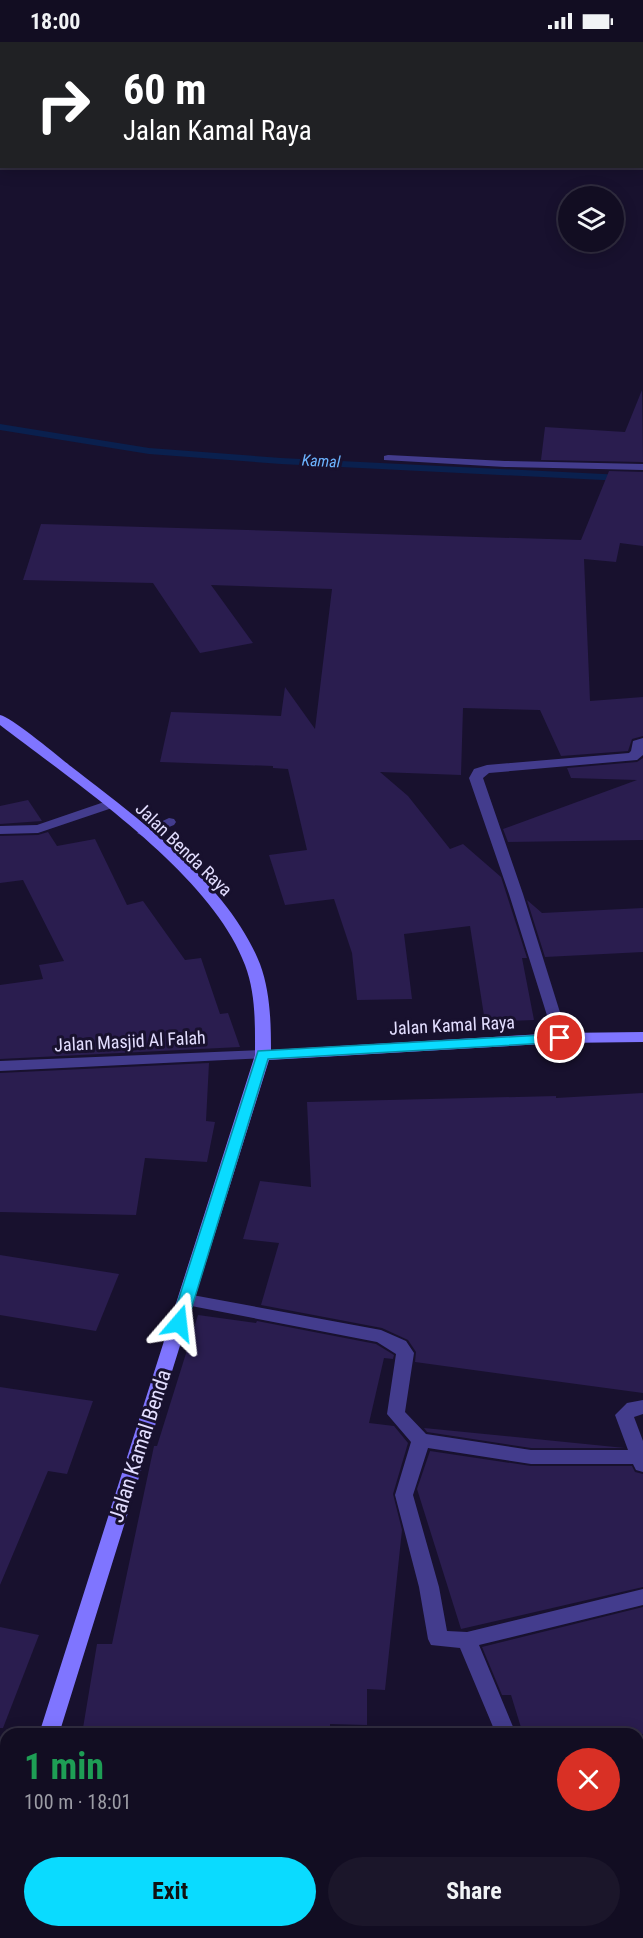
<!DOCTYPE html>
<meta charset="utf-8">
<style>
:root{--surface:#120d22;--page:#1b162a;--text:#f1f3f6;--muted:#9c9ca5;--line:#312d40;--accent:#0adbff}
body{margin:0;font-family:"Roboto Condensed",sans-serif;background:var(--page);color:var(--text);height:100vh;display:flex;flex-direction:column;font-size:22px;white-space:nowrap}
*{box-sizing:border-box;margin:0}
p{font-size:20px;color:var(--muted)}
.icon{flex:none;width:33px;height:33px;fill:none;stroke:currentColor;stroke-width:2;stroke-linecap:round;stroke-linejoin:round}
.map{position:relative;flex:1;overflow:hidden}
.panel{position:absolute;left:0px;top:1686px;width:644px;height:210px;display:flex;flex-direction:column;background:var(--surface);border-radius:18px 18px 0 0;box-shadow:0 3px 15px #0003,0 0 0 2px var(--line)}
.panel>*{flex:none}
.banner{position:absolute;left:0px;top:0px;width:644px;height:126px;box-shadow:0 3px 15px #0003,0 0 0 2px var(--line);background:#202124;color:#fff;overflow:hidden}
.tools{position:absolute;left:558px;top:144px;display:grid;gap:12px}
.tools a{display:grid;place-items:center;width:66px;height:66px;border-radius:50%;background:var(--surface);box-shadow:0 3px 15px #0003,0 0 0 2px var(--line);font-size:30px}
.pin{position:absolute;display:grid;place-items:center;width:51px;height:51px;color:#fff;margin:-26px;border:3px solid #fff;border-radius:50%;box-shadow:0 2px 6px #0007}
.me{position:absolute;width:66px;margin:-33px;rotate:17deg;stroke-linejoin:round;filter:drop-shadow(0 0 4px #0008)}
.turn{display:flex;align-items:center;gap:21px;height:126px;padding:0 24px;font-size:27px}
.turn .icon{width:78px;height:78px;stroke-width:2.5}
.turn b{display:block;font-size:42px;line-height:51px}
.round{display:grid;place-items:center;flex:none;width:63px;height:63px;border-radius:32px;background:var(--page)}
.summary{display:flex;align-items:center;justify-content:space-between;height:102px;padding:0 24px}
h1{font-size:36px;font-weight:700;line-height:45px;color:#1e9e55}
.cta{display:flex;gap:12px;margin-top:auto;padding:12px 24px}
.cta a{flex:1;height:69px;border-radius:36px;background:var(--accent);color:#111;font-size:24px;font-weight:700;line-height:69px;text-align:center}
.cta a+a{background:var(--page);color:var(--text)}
.status{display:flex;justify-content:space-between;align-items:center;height:42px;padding:0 30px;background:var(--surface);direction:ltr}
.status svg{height:16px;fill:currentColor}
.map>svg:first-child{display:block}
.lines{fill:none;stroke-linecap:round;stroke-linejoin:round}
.stream{fill:#0a204e;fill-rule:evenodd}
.building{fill:#2a1d4f}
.street{fill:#433c8d;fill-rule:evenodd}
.secondary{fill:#7f75ff;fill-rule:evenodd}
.route{fill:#0adbff;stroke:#068ea6;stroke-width:1.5}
.labels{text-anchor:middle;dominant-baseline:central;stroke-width:6;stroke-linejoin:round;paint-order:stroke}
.far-water-label{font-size:16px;font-style:italic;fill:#6cb4ff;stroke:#18112e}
.street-label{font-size:18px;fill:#e3deff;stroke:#18112e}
.near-street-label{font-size:21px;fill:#e3deff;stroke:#18112e}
</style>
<div class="status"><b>18:00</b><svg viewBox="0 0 49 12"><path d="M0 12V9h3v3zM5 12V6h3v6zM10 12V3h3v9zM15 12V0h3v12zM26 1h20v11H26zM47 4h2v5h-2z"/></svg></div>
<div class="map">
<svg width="643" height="1896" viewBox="0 0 643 1896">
<rect width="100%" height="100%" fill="#18112e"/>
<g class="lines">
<!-- stream -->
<polygon class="stream" points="0,382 149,406 281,416 643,434 643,440 281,422 149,412 0,388"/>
</g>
<!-- building -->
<g class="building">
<polygon points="642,348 643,420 541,418 545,385 625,390"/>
<polygon points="609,429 643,430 643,504 620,501 616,520 584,517 590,659 643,655 643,694 632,697 628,709 561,714 540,668 463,666 461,733 380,730 408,754 450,807 463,802 501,835 527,916 522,916 534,978 485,980 470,884 404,892 412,957 357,958 352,911 334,857 285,863 269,813 307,808 288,727 273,726 273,724 160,720 171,670 281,674 285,645 315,687 332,547 211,543 253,601 200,611 153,541 23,538 41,482 581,498"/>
<polygon points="643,716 643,798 508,800 503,787 637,738 571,736 567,726 637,720"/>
<polygon points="28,758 42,779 0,782 0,764"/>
<polygon points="48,790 57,804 95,797 127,863 143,859 185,918 201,916 220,972 228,971 240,1005 0,1017 0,943 43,937 39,923 64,919 23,838 0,841 0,794 38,793"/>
<polygon points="527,858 542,871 643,866 643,910 545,915"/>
<polygon points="209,1021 206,1079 215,1080 207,1120 145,1116 136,1173 0,1170 0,1031"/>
<polygon points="643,1051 643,1351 415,1320 416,1310 408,1298 382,1286 261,1263 279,1201 243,1197 260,1139 311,1145 307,1060 556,1054 556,1056"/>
<polygon points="0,1213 119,1232 96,1289 0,1273"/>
<polygon points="198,1273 256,1281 257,1279 376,1302 394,1313 393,1317 384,1316 369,1381 394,1384 408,1401 393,1452 402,1488 385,1648 367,1647 367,1683 330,1682 330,1692 82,1692 97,1602 112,1602 154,1404 157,1404"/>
<polygon points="0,1345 93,1359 67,1432 48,1429 0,1543"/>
<polygon points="424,1386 625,1406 531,1406 427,1390"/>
<polygon points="430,1409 531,1424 632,1424 635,1430 643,1432 643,1545 461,1587 417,1447"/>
<polygon points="643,1565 643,1692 523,1692 511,1653 502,1653 482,1605"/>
<polygon points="0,1585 39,1593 3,1686 0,1686"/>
</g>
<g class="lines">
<!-- street -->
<g class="street">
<polygon points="388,413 505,419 643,422 643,428 505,425 384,418 384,414"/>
<polygon points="643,696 643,713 637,718 489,731 483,736 523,852 568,996 560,1001 555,999 509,852 469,736 474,727 487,723 629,711 631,709 633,699"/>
<polygon points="110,758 117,762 115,765 38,791 0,792 0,784 37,783"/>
<polygon points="169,776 174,777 176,780 174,783 144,795 137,791"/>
<polygon points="263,1008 268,1010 271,1013 268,1016 0,1029 0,1019"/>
<polygon points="187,1252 381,1288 406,1299 414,1311 405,1370 426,1392 531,1408 628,1408 615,1373 627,1361 643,1358 643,1372 634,1375 643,1399 643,1430 636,1428 633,1422 531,1422 428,1406 413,1453 439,1545 447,1589 467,1590 643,1547 643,1563 479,1603 516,1692 496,1692 460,1606 431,1603 428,1597 419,1545 395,1453 411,1400 387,1372 396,1312 377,1300 181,1262 178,1258 181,1254"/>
<rect x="638" y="1740" width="5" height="18"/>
</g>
<!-- secondary -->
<g class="secondary">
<path d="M0 673C13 676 60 716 73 726 138 776 230 844 260 922 270 949 271 979 271 1008L560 991 643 990V1000L560 1001 269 1018 59 1692H39L255 1013C255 983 256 952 245 923 212 832 75 741 0 683Z"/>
<polygon points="6,1820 6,1857 0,1859 0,1823"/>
</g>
</g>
<!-- route -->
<polygon class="route" points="560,992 567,996 565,1000 268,1017 187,1281 185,1285 174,1285 171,1281 258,1009"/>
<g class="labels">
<!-- far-water labels -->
<g class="far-water-label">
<text transform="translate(321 419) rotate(3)">Kamal</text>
</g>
<!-- street labels -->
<g class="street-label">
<text transform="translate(184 807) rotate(44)">Jalan Benda Raya</text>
<text transform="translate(452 983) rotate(-3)">Jalan Kamal Raya</text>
<text transform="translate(130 999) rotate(-3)">Jalan Masjid Al Falah</text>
</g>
<!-- near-street labels -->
<g class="near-street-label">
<text transform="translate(140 1404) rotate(-72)">Jalan Kamal Benda</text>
</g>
</g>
</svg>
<div class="tools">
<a><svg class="icon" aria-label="layers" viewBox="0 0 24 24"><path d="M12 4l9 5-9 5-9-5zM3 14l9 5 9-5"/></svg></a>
</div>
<div class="pin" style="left:560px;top:996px;background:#d93025"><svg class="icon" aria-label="arrive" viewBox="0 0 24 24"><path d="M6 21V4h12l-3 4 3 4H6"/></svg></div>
<svg class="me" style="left:179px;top:1281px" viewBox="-20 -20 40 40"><path d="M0-17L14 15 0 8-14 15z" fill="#0adbff" stroke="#fff" stroke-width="4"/></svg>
<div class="banner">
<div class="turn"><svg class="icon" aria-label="right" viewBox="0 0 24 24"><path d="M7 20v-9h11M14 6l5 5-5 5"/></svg><div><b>60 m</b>Jalan Kamal Raya</div></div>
</div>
<section class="panel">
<div class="summary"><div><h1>1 min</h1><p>100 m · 18:01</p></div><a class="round" style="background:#d93025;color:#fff"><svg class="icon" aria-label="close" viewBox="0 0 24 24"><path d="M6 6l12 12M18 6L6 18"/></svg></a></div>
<div class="cta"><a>Exit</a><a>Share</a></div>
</section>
</div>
